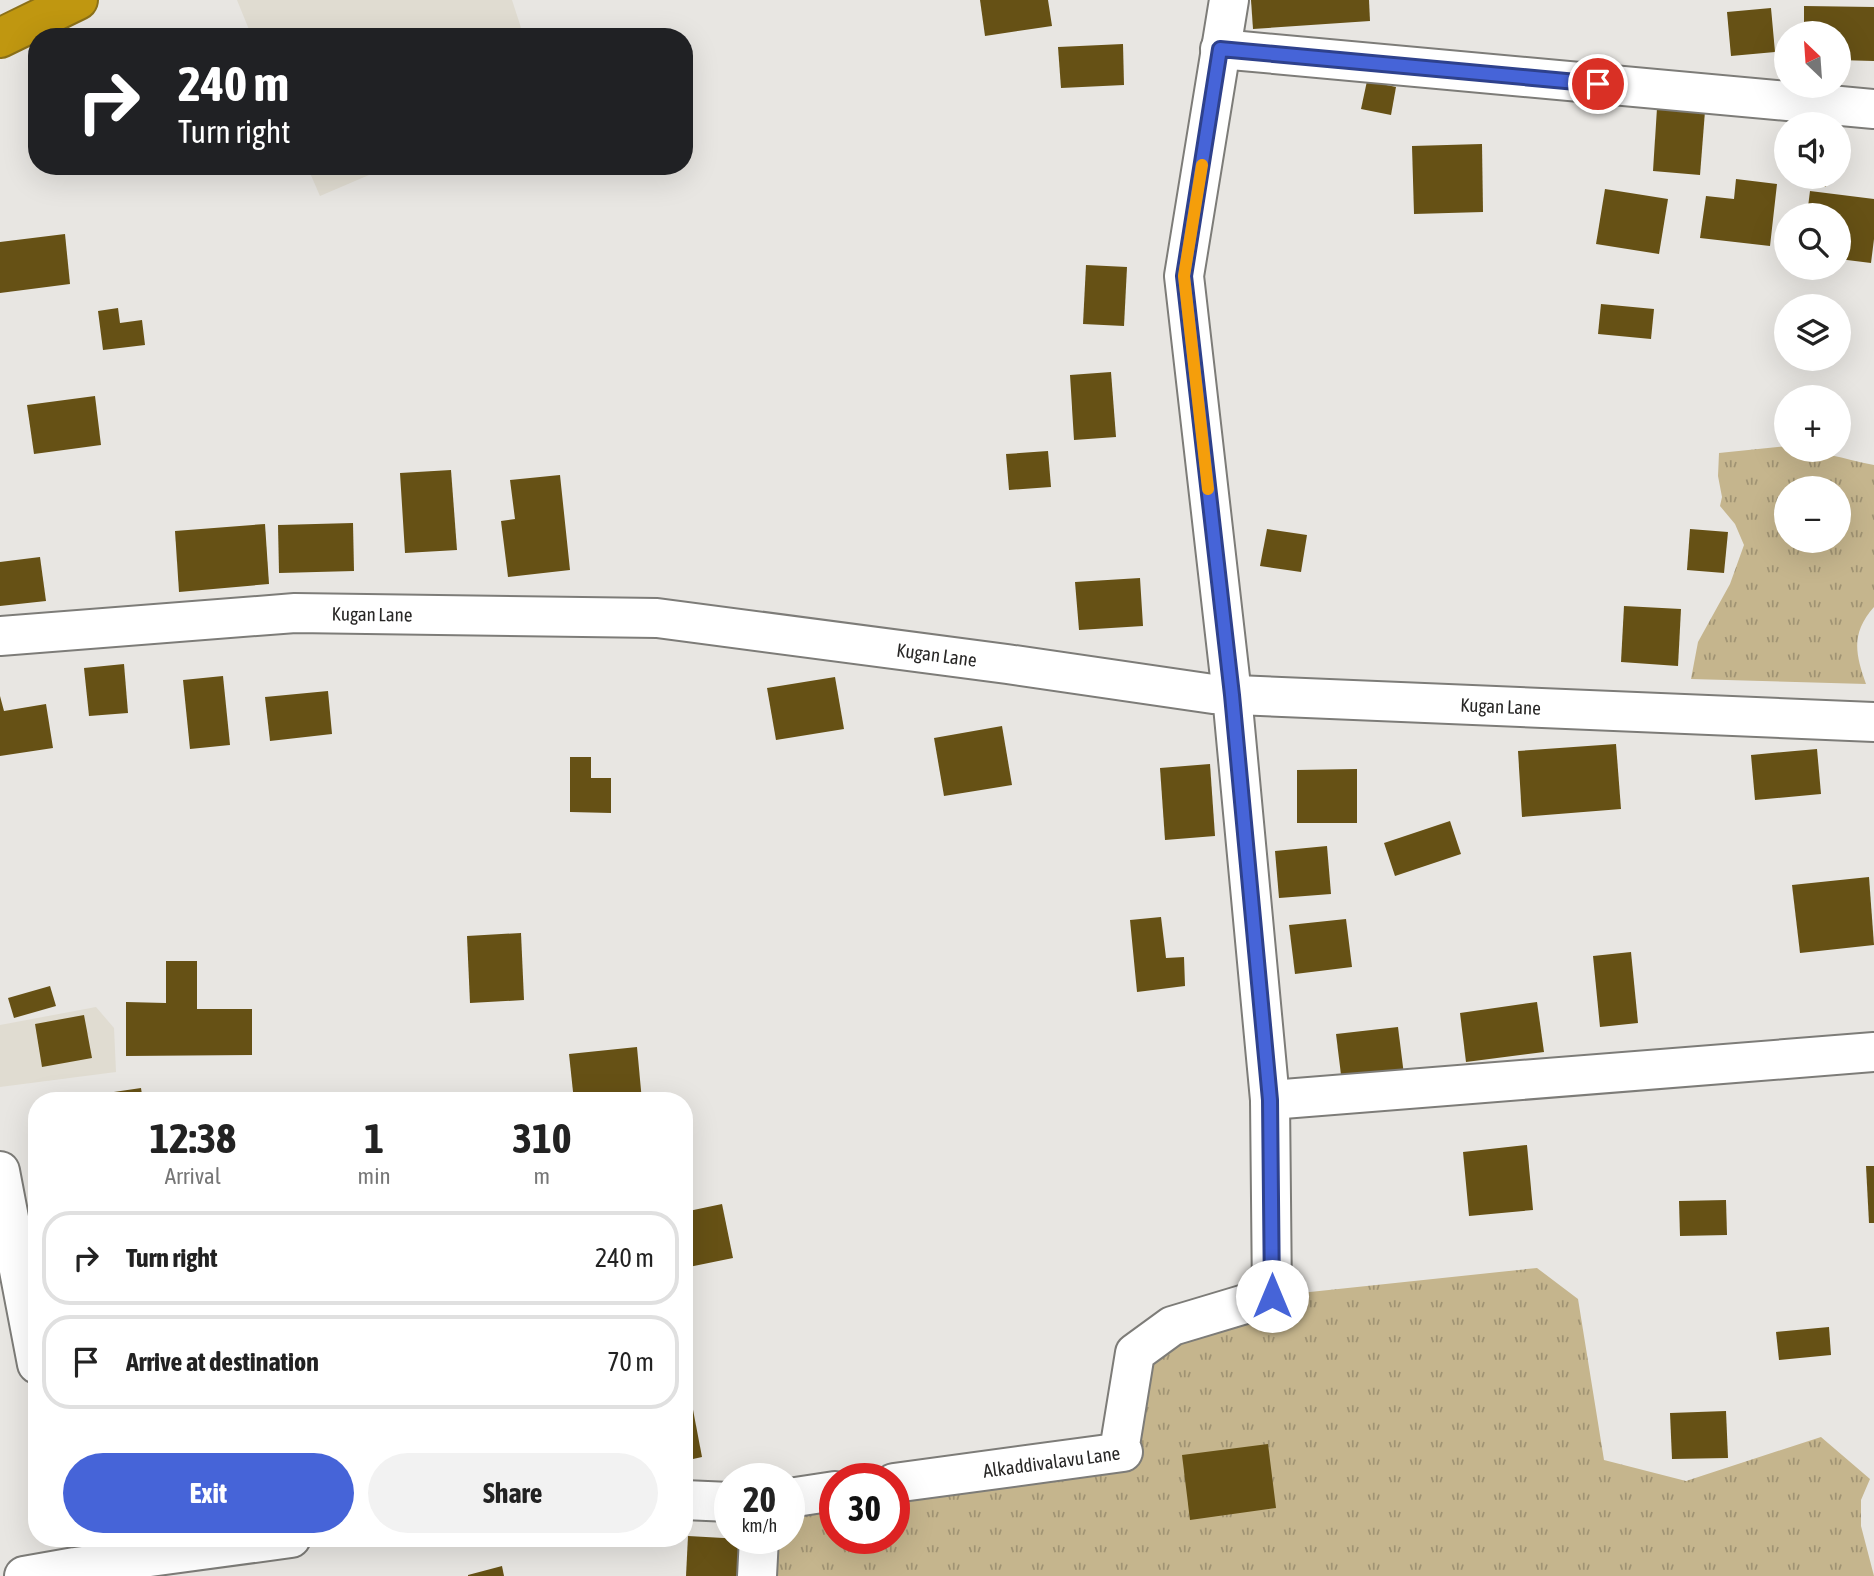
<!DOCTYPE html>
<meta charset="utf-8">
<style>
:root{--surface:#fff;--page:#f2f2f2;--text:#222;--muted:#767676;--line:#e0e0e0;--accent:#4664d8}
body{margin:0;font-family:"Asap Condensed",sans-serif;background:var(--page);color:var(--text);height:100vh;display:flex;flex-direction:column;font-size:26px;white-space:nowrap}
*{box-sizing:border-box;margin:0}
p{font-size:23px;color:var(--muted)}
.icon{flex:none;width:38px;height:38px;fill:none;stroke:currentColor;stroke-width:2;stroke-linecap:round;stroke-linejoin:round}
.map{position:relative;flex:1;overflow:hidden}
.side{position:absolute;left:28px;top:1092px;width:665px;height:455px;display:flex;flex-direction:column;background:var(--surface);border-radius:28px;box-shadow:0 7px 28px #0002}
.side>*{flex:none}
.top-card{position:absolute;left:28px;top:28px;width:665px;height:147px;border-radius:28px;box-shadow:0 7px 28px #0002;background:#202124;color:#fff;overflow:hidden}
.needle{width:46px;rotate:335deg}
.fabs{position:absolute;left:1774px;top:21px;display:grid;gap:14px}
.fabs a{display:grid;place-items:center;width:77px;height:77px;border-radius:50%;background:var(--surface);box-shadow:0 7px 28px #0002;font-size:35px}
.speed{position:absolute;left:714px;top:1463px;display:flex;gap:14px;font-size:35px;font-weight:700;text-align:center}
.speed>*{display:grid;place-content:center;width:91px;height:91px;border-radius:50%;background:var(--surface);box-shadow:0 7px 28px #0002;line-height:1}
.speed small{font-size:18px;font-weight:400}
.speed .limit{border:10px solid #d22;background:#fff;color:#111}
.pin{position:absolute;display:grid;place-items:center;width:60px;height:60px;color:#fff;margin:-30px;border:4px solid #fff;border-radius:50%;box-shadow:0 2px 7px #0007}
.me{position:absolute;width:77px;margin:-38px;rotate:0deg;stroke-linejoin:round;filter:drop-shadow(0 0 5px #0008)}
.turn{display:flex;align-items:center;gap:24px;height:147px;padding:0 35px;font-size:32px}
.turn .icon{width:91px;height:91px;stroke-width:2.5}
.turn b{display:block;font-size:49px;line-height:60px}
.eta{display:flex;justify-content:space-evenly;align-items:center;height:119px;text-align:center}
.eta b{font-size:42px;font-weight:700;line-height:49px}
.cta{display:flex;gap:14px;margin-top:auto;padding:14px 35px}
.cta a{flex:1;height:80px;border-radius:42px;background:var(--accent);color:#fff;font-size:28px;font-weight:700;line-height:80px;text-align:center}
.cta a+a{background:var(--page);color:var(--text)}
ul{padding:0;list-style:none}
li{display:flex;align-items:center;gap:21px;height:94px;margin:0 14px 10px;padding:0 21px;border:4px solid var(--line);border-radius:28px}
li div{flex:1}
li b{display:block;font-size:26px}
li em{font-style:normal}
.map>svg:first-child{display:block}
.built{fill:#e0dcd1}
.grass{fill:url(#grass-tufts);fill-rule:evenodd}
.building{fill:#665115}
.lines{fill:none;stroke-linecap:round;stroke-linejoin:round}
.street-casing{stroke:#7d7c78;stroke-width:42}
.highway-casing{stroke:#8b7018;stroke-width:42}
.street{stroke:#fff;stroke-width:38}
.highway{stroke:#c09710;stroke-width:38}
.route-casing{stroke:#2e418c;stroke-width:18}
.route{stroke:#4664d8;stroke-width:12}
.slow{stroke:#f59e0b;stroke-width:12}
.labels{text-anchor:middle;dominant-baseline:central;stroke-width:7;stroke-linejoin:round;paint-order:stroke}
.street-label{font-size:19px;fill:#282726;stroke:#fff}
</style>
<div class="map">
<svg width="1874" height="1576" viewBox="0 0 1874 1576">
<defs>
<pattern id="grass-tufts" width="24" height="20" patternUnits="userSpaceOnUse" patternTransform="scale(1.75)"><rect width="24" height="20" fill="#c5b58d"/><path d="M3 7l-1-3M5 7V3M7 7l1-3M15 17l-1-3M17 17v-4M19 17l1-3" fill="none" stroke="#a09373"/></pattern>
</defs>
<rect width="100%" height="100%" fill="#e8e6e2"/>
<!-- built -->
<g class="built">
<polygon points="237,0 512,0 524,37 252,37"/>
<polygon points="307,166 390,166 320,196"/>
<polygon points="96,1007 114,1028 116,1072 0,1087 0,1025"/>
</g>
<!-- grass -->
<g class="grass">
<path d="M1787 446V450C1818 450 1844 459 1874 465V607C1851 633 1855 653 1866 684L1691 679 1698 642 1730 584 1744 545 1735 524 1720 506 1722 497 1718 476 1719 453ZM1787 488H1839V541H1787Z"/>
<polygon points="1537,1268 1578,1299 1604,1460 1686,1481 1821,1437 1870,1479 1861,1500 1861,1526 1874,1576 757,1576 759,1538 789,1538 789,1498 835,1491 835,1538 894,1538 894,1483 1123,1452 1135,1353 1272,1296"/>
</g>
<!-- building -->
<g class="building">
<polygon points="980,0 1048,0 1052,26 985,36"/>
<polygon points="1251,0 1369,0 1370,21 1253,29"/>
<polygon points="1804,6 1874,7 1874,61 1839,60 1839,33 1804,33"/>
<polygon points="1771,8 1775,52 1731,56 1727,12"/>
<polygon points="1123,44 1124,85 1061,88 1058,47"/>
<polygon points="1367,81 1396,87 1391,115 1361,109"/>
<polygon points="1657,108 1705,111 1700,175 1653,171"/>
<polygon points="1482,144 1483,212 1414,214 1412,146"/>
<polygon points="1801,177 1827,177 1826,187 1800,185"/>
<polygon points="1736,179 1777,184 1770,246 1700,238 1706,196 1734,199"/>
<polygon points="1605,189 1668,199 1659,254 1596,244"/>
<polygon points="1810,191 1874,199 1874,239 1871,263 1839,259 1839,215 1807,215"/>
<polygon points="65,234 70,284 0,293 0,242"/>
<polygon points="1086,265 1127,267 1124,326 1083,324"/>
<polygon points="1601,304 1654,309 1651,339 1598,334"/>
<polygon points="118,308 120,323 142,320 145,345 103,350 98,311"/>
<polygon points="1111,372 1116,437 1074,440 1070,375"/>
<polygon points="95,396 101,445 34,454 27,405"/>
<polygon points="1048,451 1051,487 1009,490 1006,454"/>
<polygon points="451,470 457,550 405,553 400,473"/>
<polygon points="560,475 570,570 508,577 501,521 515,519 510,480"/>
<polygon points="353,523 354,571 279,573 278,525"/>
<polygon points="265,524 269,584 179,592 175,531"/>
<polygon points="1267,529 1307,535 1301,572 1260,566"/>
<polygon points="1690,529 1728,532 1724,573 1687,570"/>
<polygon points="40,557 46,601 0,606 0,562"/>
<polygon points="1140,578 1143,626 1079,630 1075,582"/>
<polygon points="1624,606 1681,609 1678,666 1621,662"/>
<polygon points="124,664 128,713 89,716 84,668"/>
<polygon points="223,676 230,745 190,749 183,680"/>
<polygon points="835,677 844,729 776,740 767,688"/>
<polygon points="328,691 332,734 270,741 265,697"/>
<polygon points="0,696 4,711 46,704 53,748 0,756"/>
<polygon points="1002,726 1012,785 944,796 934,738"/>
<polygon points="1616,744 1621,809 1522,817 1518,751"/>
<polygon points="1817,749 1821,794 1755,800 1751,755"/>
<polygon points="570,757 591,757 591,778 611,778 611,813 570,812"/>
<polygon points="1210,764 1215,836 1165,840 1160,768"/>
<polygon points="1357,769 1357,823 1297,823 1297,770"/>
<polygon points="1450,821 1461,854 1395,876 1384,843"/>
<polygon points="1327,846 1331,894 1279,898 1275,851"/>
<polygon points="1869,877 1874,945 1800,953 1792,885"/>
<polygon points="1161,917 1166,958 1184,957 1185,986 1137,992 1130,920"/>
<polygon points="1346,919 1352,967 1295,974 1289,925"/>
<polygon points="521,933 524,1000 470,1003 467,936"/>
<polygon points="1631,952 1638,1023 1600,1027 1593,956"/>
<polygon points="166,961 197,961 197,1009 252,1009 252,1055 126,1056 126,1002 166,1003"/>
<polygon points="50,986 56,1006 14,1018 8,998"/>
<polygon points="1537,1002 1544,1052 1466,1062 1460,1013"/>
<polygon points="84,1015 92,1058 42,1067 35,1024"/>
<polygon points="1398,1027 1404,1075 1342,1083 1336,1034"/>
<polygon points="637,1047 642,1101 574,1101 569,1054"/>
<polygon points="141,1088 143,1101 73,1101 73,1098"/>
<polygon points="1527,1145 1533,1210 1469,1216 1463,1152"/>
<polygon points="1866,1166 1874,1166 1874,1223 1869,1223"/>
<polygon points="1726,1200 1727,1235 1680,1236 1679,1201"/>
<polygon points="722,1204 733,1258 684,1268 684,1212"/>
<polygon points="1829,1327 1831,1355 1779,1360 1776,1332"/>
<polygon points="690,1394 702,1457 684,1461 684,1395"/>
<polygon points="1726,1411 1728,1458 1672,1459 1670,1413"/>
<polygon points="1268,1444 1276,1508 1190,1520 1182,1455"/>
<polygon points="688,1536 759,1540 757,1576 686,1576"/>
<polygon points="502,1566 504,1576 468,1576 468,1575"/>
</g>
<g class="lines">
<defs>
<g id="street">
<polyline points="1220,49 1874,109"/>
<path id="s1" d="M0 636 295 613 657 618 1007 664 1213 694 1874 722"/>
<polyline points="1270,1100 1874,1052"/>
<polyline points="0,1171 37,1364"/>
<path id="s2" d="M894 1483 1123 1452 1120 1445 1135 1353 1172 1326 1272 1296 1270 1100 1232 695 1184 276 1229 0"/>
<polyline points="789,1498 835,1491"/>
<polyline points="684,1500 730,1502"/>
<polyline points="24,1576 75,1567 291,1538"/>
<polyline points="757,1576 759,1538"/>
</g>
<polyline id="highway" points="0,38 78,0"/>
</defs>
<!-- street casing -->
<use href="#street" class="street-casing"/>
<!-- highway casing -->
<use href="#highway" class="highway-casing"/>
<!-- street -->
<use href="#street" class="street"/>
<!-- highway -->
<use href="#highway" class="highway"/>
</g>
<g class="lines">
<defs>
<polyline id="route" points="1272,1296 1270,1100 1232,695 1184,276 1220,49 1598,84"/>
</defs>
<!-- route casing -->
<use href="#route" class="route-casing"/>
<!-- route -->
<use href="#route" class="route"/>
<!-- slow -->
<polyline class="slow" points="1202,165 1184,276 1208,489"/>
</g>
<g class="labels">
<!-- street labels -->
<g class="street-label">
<text stroke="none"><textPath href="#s1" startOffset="373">Kugan Lane</textPath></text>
<text stroke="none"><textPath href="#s1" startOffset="940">Kugan Lane</textPath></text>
<text stroke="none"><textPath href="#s1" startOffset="1507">Kugan Lane</textPath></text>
<text stroke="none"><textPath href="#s2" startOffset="159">Alkaddivalavu Lane</textPath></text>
</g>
</g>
</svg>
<div class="fabs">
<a><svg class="needle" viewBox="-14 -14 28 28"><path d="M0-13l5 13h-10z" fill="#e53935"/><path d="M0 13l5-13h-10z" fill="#767676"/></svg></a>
<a><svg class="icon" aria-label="sound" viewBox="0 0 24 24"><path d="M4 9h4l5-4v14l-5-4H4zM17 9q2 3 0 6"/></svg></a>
<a><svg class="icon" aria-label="search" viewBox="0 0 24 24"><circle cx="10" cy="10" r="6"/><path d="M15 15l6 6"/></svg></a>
<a><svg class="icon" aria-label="layers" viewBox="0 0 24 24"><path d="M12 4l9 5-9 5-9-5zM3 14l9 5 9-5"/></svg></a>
<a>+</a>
<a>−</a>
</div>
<div class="speed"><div>20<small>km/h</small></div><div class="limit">30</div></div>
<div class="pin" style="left:1598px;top:84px;background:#d93025"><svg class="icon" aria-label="arrive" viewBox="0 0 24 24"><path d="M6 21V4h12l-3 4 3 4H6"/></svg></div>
<svg class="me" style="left:1272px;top:1296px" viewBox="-20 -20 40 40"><circle r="19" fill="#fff"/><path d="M0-13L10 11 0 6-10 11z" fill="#4664d8"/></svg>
<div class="top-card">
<div class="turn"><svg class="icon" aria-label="right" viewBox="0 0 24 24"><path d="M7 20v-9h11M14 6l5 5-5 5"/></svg><div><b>240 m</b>Turn right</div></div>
</div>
<section class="side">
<div class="eta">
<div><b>12:38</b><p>Arrival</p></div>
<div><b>1</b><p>min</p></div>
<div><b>310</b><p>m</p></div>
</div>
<ul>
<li><svg class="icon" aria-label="right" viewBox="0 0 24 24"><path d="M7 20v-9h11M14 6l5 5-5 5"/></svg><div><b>Turn right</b></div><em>240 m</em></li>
<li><svg class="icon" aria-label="arrive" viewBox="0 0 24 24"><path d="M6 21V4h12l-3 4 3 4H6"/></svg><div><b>Arrive at destination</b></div><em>70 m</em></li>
</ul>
<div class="cta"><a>Exit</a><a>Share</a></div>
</section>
</div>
